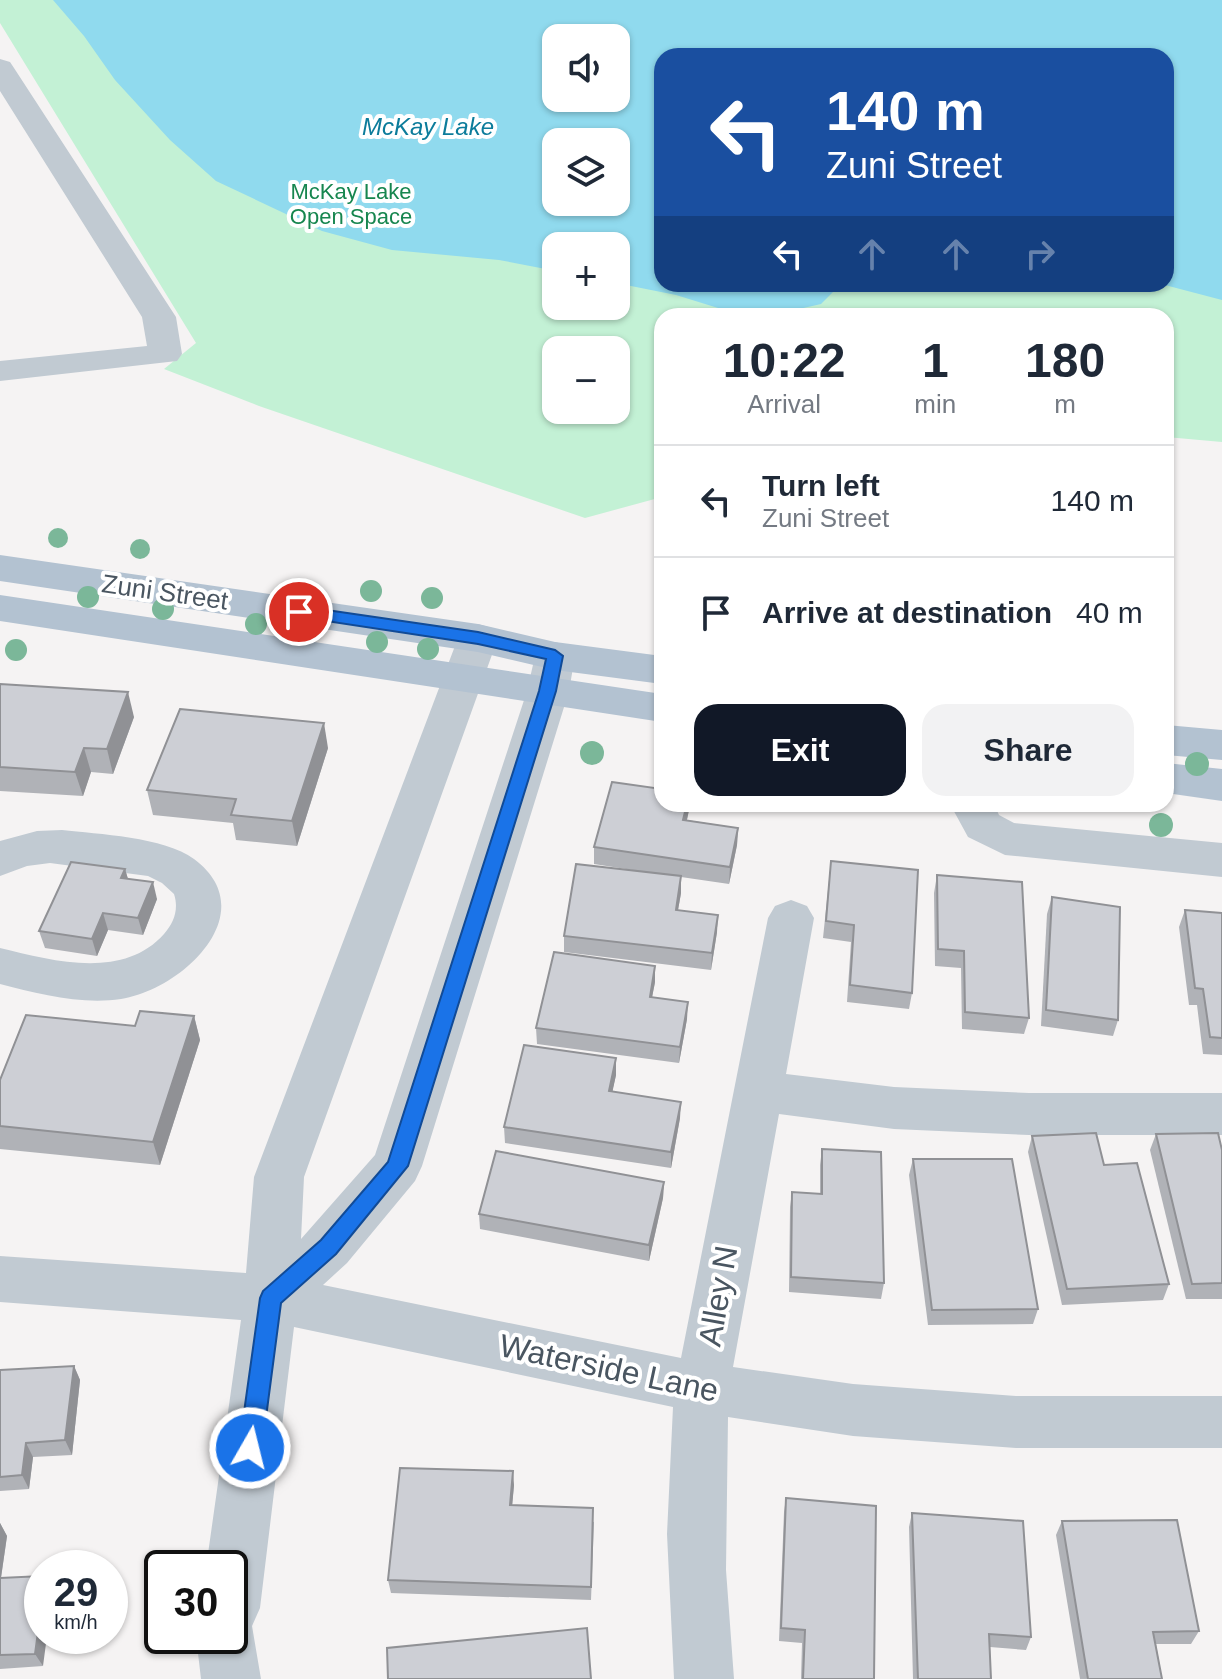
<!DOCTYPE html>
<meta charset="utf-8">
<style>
:root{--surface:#fff;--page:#f2f2f3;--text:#1f2937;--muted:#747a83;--line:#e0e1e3;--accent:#111827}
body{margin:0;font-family:Arial,sans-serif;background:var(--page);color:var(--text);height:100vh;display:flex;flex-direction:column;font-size:30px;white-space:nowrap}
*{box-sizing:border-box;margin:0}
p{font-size:26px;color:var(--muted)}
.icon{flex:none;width:44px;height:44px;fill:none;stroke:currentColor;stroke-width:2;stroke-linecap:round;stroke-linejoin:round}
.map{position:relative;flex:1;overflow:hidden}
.drawer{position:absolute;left:654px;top:308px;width:520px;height:504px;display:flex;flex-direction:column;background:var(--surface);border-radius:24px;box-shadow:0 2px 6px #0004}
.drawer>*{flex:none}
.top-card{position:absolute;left:654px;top:48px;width:520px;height:244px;border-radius:24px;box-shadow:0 2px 6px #0004;background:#1a4fa0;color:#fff;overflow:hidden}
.tools{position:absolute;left:542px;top:24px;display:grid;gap:16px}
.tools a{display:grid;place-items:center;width:88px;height:88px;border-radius:16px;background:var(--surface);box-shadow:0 2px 6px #0004;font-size:40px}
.speed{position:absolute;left:24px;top:1550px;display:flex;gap:16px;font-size:40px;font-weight:700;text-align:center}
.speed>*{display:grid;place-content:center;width:104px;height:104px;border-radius:50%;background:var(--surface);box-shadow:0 2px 6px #0004;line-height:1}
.speed small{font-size:20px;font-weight:400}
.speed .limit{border:4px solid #111;border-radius:12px;background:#fff;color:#111}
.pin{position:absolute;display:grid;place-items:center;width:68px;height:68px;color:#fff;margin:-34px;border:4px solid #fff;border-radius:50%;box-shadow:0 2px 8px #0007}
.me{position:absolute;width:88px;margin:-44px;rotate:8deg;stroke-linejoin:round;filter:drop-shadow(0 0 6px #0008)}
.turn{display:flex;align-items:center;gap:28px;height:168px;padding:0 40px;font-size:36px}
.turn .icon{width:104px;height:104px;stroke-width:2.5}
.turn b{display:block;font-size:56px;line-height:68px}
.lanes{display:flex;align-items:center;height:76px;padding:0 40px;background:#0003;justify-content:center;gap:40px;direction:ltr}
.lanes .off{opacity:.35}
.eta{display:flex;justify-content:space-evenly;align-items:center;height:136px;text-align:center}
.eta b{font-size:48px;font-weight:600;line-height:56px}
.action{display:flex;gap:16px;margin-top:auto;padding:16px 40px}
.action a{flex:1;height:92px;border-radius:24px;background:var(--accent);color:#fff;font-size:32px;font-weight:600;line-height:92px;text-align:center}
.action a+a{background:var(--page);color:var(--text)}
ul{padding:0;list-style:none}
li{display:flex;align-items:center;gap:24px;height:112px;padding:0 40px;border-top:2px solid var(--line)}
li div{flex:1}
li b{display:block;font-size:30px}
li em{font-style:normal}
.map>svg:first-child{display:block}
.green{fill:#c3f1d5;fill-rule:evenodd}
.water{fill:#90daee;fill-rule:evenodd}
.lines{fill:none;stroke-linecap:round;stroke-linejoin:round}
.minor{fill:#c1cad2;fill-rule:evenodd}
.major{fill:#b3c2d1;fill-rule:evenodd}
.tree{fill:#7bb799}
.wall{fill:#b0b2b7}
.shaded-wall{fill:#909195}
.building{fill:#cdcfd5;stroke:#909195;stroke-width:2}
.route{fill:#1a73e8;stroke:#114b97;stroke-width:2}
.labels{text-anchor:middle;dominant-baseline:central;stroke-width:8;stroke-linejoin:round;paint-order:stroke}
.far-park-label{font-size:22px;fill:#17864f;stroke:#fff}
.far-water-label{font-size:24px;font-style:italic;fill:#0c7c9b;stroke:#fff}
.street-label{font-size:26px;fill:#4a5661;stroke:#fff}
.near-street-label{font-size:32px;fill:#4a5661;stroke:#fff}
</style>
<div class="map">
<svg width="1222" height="1679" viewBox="0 0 1222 1679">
<rect width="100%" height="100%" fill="#f5f3f3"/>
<!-- green -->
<path class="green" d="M0 0H1222V442L1166 437V316H662V497L585 518 259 406 164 369 196 343 0 23ZM556 38H616V98H556ZM662 56H1166V284H662ZM556 142H616V202H556ZM556 246H616V306H556ZM556 350H616V410H556Z"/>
<!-- water -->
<path class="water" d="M53 0H1222V300L1161 284H1166V56H662V284H841L821 304 777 314 731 312 676 295 616 283V246H556V271L499 260 392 250 322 231 216 181 170 140 115 80 84 36ZM556 38H616V98H556ZM556 142H616V202H556Z"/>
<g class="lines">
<!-- minor -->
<g class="minor">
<polygon points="0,59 10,62 14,68 176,317 182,354 177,361 0,381 0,361 147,346 142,317 0,91"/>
<polygon points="478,624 492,628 498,638 304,1177 301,1239 375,1155 527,691 535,656 541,646 555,642 569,646 575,656 569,691 422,1166 415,1181 347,1263 323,1285 681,1358 768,918 775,906 791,900 807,906 814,918 786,1074 894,1087 1029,1093 1222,1093 1222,1135 1029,1135 894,1129 779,1114 733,1367 853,1384 1016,1396 1222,1396 1222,1448 1016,1448 853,1436 728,1417 726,1570 734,1679 674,1679 667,1534 673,1407 294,1327 260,1608 252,1626 261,1679 201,1679 196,1636 230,1636 230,1568 206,1568 241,1320 0,1302 0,1256 246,1273 254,1177 458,638 464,628"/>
<polygon points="950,804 994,804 999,815 1014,823 1222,843 1222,877 1005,855 968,837"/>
<path d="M62 830C98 834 164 837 194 859 265 912 182 990 121 999 82 1005 38 994 0 984V948C53 961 123 980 164 934 174 923 179 909 174 894L162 883 148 876 50 863 27 866 0 876V841L37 831Z"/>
</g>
<!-- major -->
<g class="major">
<polygon points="0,555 478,624 555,642 662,656 662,684 555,670 478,652 0,581"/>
<polygon points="0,595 662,694 662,722 0,621"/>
<polygon points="1166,725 1222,730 1222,760 1166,755"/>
<polygon points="1166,763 1222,769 1222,801 1166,793"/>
</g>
</g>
<!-- trees -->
<g class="tree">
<circle cx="58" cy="538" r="10"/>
<circle cx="140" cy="549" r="10"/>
<circle cx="371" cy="591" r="11"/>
<circle cx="88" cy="597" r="11"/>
<circle cx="432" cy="598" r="11"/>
<circle cx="163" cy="609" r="11"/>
<circle cx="256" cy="624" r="11"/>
<circle cx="377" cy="642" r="11"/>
<circle cx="428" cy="649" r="11"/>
<circle cx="16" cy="650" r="11"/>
<circle cx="592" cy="753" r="12"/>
<circle cx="1197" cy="764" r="12"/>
<circle cx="1161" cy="825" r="12"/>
</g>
<!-- wall -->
<g class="wall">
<polygon points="0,684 134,717 113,774 91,772 83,796 0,791"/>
<polygon points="328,748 297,846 236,840 233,823 153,815 147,790"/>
<polygon points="689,810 687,820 738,828 737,845 729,884 681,877 681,893 678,910 717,932 711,970 564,952 564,936 658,874 594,864 594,847"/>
<polygon points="831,861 912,993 909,1009 847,1002 851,942 823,938"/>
<polygon points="125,869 128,879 157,899 143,935 108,930 97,956 45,948 39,931"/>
<polygon points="937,875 1029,1018 1024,1034 962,1029 961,968 935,966 934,893"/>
<polygon points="1052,897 1118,1020 1113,1036 1041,1026 1047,914"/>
<polygon points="1185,910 1222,913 1222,1055 1203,1054 1197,1005 1189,1005 1179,927"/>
<polygon points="655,982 652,997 687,1019 679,1063 537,1044 536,1028"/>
<polygon points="194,1016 200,1040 160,1165 0,1149 0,1080 135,1026"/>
<polygon points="616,1058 616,1075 612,1092 680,1118 671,1168 505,1143 504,1127"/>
<polygon points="1156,1134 1222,1150 1222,1299 1186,1299 1150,1150"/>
<polygon points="1032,1136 1104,1165 1169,1284 1163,1300 1062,1305 1028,1152"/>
<polygon points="822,1149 884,1283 881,1299 789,1292 790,1207 792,1192 820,1194 820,1165"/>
<polygon points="913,1159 1038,1309 1033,1324 928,1325 909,1175"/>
<polygon points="664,1182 663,1198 649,1261 480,1229 479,1214"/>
<polygon points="74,1366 80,1380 72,1455 33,1457 29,1489 0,1491 0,1370"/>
<polygon points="514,1485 512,1505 594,1522 591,1600 391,1593 388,1580"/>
<polygon points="786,1498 874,1679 801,1679 802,1643 779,1641 784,1512"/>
<polygon points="912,1513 1031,1637 1026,1650 990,1647 991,1679 913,1679 909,1527"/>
<polygon points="1062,1521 1199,1631 1191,1644 1156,1644 1162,1679 1080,1679 1056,1535"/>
<polygon points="0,1523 7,1536 1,1578 43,1666 0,1669"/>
</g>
<!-- shaded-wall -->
<g class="shaded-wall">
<polygon points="128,692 134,717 113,774 107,749"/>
<polygon points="324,723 328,748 297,846 292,821"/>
<polygon points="84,748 91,772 83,796 75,772"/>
<polygon points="687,804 689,804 689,810 683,837 683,820"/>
<polygon points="738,828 737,845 729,884 730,867"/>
<polygon points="125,869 130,886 121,878"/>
<polygon points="681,876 681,893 675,927 676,910"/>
<polygon points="153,882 157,899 143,935 138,918"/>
<polygon points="103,913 108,930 97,956 92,939"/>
<polygon points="718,915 717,932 711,970 712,953"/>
<polygon points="655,966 655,982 649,1013 650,997"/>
<polygon points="688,1002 687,1019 679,1063 680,1047"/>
<polygon points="194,1016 200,1040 160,1165 153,1142"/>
<polygon points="616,1058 616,1075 609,1108 609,1091"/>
<polygon points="681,1102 680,1118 671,1168 671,1152"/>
<polygon points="664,1182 663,1198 649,1261 649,1245"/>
<polygon points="74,1366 80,1380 72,1455 65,1440"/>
<polygon points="26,1443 33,1457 29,1489 22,1475"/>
<polygon points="513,1471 514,1485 511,1519 510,1505"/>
<polygon points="0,1523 7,1536 0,1584"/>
<polygon points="42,1603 42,1636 47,1636 43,1666 35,1654"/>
</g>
<!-- building -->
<g class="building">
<polygon points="0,684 128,692 107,749 84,748 75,772 0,767"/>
<polygon points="180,709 324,723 292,821 231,815 236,799 147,790"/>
<polygon points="612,782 662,789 662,804 687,804 683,820 738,828 730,867 594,847"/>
<polygon points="831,861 918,870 912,993 850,985 854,925 826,921"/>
<polygon points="71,862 125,869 121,878 153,882 138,918 103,913 92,939 39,931"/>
<polygon points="576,864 681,876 676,910 718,915 712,953 564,936"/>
<polygon points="937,875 1022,882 1029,1018 965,1012 964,951 938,949"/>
<polygon points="1052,897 1120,907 1118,1020 1046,1010"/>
<polygon points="1185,910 1222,913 1222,1038 1210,1037 1203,989 1195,988"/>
<polygon points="554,952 655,966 650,997 688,1002 680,1047 536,1028"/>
<polygon points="140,1011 194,1016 153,1142 0,1126 0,1080 26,1015 135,1026"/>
<polygon points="524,1045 616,1058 609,1091 681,1102 671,1152 504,1127"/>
<polygon points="1096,1133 1104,1165 1137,1163 1169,1284 1067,1289 1032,1136"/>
<polygon points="1218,1133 1222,1150 1222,1283 1192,1284 1156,1134"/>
<polygon points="822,1149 881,1152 884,1283 791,1277 792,1192 822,1194"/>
<polygon points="496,1151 664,1182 649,1245 479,1214"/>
<polygon points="913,1159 1012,1159 1038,1309 932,1310"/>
<polygon points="74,1366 65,1440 26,1443 22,1475 0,1477 0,1370"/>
<polygon points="400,1468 513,1471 510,1505 593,1508 591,1587 388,1580"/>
<polygon points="786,1498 876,1506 874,1679 803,1679 805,1630 781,1628"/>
<polygon points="912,1513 1023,1521 1031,1637 989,1634 991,1679 918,1679"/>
<polygon points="1177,1520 1199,1631 1153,1632 1162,1679 1088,1679 1062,1521"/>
<polygon points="42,1576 42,1603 35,1654 0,1655 0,1578"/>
<polygon points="587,1628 591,1679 388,1679 387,1648"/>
</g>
<!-- route -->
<polygon class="route" points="299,606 478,632 555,650 563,656 556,691 408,1166 336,1254 281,1303 262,1448 259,1455 250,1459 242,1455 239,1448 260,1298 263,1291 321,1240 388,1162 539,691 546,659 478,644 293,616 293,608"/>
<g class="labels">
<!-- far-park labels -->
<g class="far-park-label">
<text x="351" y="191">McKay Lake<tspan x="351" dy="25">Open Space</tspan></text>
</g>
<!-- far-water labels -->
<g class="far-water-label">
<text x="428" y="126">McKay Lake</text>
</g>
<!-- street labels -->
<g class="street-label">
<text transform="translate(165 592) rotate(8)">Zuni Street</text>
</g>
<!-- near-street labels -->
<g class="near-street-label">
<text transform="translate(718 1296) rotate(-80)">Alley N</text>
<text transform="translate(609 1368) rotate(12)">Waterside Lane</text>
</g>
</g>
</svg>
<div class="tools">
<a><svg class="icon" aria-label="sound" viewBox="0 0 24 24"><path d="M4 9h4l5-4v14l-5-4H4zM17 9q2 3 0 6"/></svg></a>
<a><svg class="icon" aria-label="layers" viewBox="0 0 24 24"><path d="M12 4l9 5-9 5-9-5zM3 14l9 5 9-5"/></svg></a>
<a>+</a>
<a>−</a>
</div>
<div class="speed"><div>29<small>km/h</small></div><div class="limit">30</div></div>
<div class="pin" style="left:299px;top:612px;background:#d93025"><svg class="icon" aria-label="arrive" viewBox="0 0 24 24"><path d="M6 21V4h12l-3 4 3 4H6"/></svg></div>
<svg class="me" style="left:250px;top:1448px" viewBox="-20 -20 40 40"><circle r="17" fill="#1a73e8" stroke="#fff" stroke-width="3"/><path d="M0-11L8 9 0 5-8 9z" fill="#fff"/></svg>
<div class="top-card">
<div class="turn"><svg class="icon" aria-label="left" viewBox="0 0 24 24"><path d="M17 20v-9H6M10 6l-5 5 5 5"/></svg><div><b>140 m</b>Zuni Street</div></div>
<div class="lanes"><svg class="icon" aria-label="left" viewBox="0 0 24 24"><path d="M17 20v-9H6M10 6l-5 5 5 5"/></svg><svg class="icon off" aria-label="ahead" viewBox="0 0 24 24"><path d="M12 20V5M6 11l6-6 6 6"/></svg><svg class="icon off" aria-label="ahead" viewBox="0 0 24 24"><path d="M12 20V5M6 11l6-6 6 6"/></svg><svg class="icon off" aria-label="right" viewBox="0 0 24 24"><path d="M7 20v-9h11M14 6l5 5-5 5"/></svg></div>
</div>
<section class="drawer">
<div class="eta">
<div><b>10:22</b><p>Arrival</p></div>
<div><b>1</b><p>min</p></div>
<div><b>180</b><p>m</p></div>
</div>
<ul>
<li><svg class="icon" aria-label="left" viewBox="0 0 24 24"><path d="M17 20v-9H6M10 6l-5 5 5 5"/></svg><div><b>Turn left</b><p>Zuni Street</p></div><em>140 m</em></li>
<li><svg class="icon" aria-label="arrive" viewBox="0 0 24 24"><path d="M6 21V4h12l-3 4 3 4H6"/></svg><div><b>Arrive at destination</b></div><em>40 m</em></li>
</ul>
<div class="action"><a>Exit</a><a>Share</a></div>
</section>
</div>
